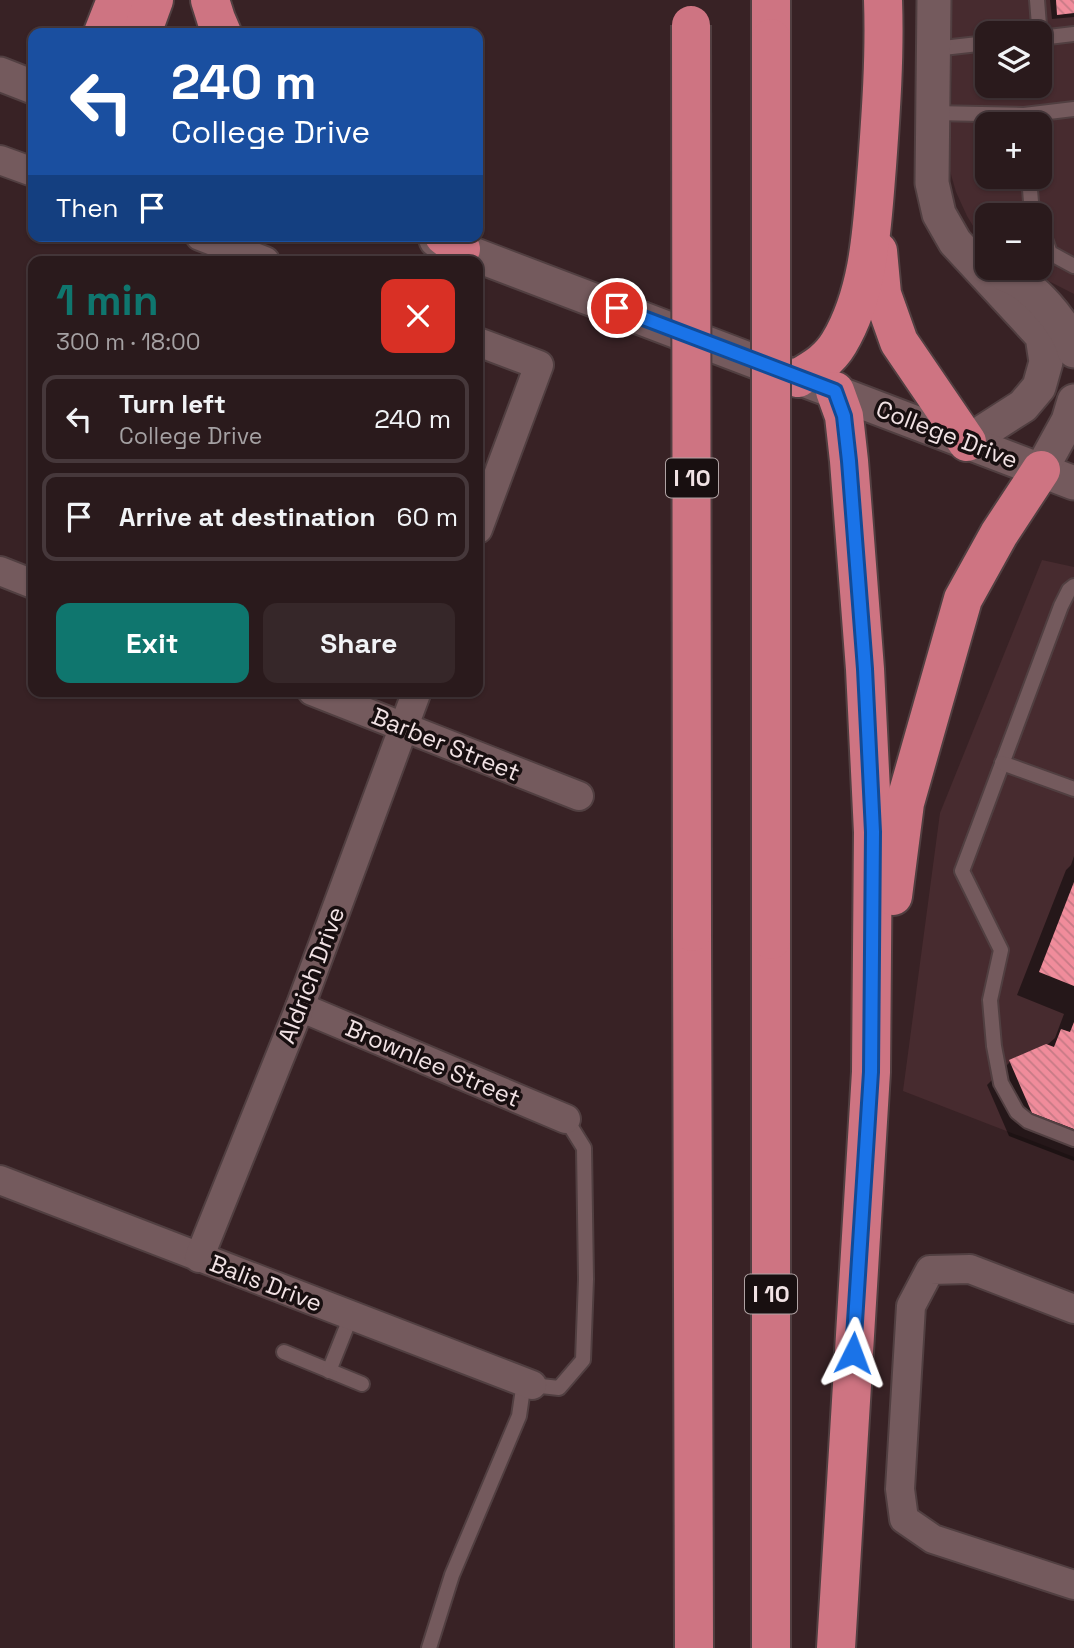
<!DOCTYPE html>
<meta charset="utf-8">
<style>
:root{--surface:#2a1a1c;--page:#362729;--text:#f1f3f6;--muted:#a5a1a3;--line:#46383b;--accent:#0f766e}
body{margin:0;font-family:"Space Grotesk",sans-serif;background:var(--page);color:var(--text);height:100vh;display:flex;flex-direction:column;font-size:26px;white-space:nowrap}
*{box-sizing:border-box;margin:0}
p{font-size:23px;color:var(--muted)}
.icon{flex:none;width:38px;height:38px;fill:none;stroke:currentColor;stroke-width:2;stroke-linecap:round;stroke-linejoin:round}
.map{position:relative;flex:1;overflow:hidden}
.details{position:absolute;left:28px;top:256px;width:455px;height:441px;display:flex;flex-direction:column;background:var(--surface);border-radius:14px;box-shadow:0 2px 5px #0004,0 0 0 2px var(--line)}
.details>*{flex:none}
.banner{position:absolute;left:28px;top:28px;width:455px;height:214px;border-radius:14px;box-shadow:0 2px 5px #0004,0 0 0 2px var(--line);background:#1a4fa0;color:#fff;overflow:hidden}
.fabs{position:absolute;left:975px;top:21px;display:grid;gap:14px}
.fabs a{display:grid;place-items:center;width:77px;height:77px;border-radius:14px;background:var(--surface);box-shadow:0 2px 5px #0004,0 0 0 2px var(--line);font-size:35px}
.pin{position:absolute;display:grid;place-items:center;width:60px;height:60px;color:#fff;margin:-30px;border:4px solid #fff;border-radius:50%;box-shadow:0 2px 7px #0007}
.me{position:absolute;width:77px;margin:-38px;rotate:3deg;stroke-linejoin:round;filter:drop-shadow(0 0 5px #0008)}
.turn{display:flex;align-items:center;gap:24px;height:147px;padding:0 28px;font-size:32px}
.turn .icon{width:91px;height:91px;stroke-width:2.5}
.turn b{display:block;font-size:49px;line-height:60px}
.then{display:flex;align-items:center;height:66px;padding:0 28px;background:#0003;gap:14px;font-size:26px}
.round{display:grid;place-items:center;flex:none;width:74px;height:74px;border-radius:14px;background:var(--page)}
.head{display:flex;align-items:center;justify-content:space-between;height:119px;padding:0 28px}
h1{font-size:42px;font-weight:700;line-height:52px;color:var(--accent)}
.cta{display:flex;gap:14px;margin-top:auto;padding:14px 28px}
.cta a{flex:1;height:80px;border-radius:14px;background:var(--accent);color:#fff;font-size:28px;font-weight:700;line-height:80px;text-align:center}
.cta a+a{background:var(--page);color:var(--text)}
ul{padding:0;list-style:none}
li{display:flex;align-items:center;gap:21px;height:88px;margin:0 14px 10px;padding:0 14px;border:4px solid var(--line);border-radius:14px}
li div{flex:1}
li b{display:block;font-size:26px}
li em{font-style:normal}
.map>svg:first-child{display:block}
.built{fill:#472b2f;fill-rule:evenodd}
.shadow{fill:#0007}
.building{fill:url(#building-back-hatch)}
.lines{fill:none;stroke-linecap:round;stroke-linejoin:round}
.service-casing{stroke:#513f41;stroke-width:18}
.minor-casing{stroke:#513f41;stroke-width:32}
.tertiary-casing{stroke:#513f41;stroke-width:37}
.motorway-casing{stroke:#513f41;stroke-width:42}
.service{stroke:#745a5d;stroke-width:14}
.minor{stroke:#745a5d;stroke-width:28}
.tertiary{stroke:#745a5d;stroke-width:33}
.motorway{stroke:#ce7482;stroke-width:38}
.motorway-bridge-casing{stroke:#513f41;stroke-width:42;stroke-linecap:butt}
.motorway-bridge{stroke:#ce7482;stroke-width:38}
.route-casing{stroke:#114b97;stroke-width:18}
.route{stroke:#1a73e8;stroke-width:12}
.labels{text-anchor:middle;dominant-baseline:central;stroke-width:7;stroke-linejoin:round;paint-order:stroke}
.shield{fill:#180f10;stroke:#b0a3a4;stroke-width:2}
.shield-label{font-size:23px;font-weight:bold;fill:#f1e2e4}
.street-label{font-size:24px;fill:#f1e2e4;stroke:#180f10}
</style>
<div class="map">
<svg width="1074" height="1648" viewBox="0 0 1074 1648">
<defs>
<pattern id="building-back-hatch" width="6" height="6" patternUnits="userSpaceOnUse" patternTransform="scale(1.75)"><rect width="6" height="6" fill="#f08c9b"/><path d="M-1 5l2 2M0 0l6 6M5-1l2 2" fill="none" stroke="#c67a85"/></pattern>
</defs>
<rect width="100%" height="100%" fill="#382225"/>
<!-- built -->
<g class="built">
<path d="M950 0H1074V294L1023 268H1040V215H987V242L978 234 967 216 956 192 950 171 952 83ZM987 33H1040V86H987ZM987 124H1040V177H987Z"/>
<polygon points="1042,560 1074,567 1074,1157 903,1091 940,813"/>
</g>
<!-- shadow -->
<g class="shadow">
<polygon points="1050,0 1074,0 1074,17 1052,19"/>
<polygon points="1074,856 1074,1161 1009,1136 987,1085 1010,1062 1046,1046 1055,1038 1064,1014 1017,995 1066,870 1071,865"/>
</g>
<!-- building -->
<g class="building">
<polygon points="1056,0 1074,0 1074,13 1057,15"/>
<polygon points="1074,882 1074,986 1039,972"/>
<polygon points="1074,1022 1074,1129 1032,1113 1009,1060 1046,1044 1054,1047 1061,1029 1070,1032"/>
</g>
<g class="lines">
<defs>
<g id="service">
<polyline points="1037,0 1040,38"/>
<polyline points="1040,38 1074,34"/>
<polyline points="934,49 987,43"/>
<polyline points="933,113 1024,115 1074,109"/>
<polyline points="1029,177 1031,202 1036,215"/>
<polyline points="1040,225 1050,253 1074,266"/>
<polyline points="1074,586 1069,590 1061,606 962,871 1001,950 990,1000 994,1046 1001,1083 1017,1112 1028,1121 1074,1139"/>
<polyline points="1002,763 1074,789"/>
<polyline points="284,1352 362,1384"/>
<polyline points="329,1371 351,1316"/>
<polyline points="532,1385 559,1388 583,1360 586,1279 584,1148 566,1119"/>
<polyline points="429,1648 452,1575 519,1416 524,1382"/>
</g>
<g id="minor">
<polyline points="0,160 33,172"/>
<polyline points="200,236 265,261"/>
<polyline points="478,342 539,365 478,529"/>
<polyline points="0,571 33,584"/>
<polyline points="312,691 579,796"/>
<polyline points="300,1007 566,1119"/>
<polyline points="0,1180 532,1385"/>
<polyline points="199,1258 300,1007 417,691"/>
<polyline points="1074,1309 970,1269 930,1270 911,1306 900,1489 904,1519 933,1539 1074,1585"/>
</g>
<g id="tertiary">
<polyline points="934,0 932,183 939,214 955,242 1042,336 1046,362 1039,387 1023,406 967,442"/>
<polyline points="0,74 33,87"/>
<polyline points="436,240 1074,483"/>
<path d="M1005 275C1032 283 1067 324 1074 351"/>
<polyline points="1041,470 1068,421 1074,401"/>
</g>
<g id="motorway">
<polyline points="210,0 216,19 222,33"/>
<polyline points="103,33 116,0"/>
<polyline points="142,33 154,0"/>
<polyline points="771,38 771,0"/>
<polyline points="444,236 461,249"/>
<polyline points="878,251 882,294 899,342 967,442"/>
<path d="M798 378C815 368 829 360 839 343 870 291 872 226 877 166 881 111 885 56 883 0"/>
<polyline points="835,391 844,416 849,461 865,669 873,832 871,1072 836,1648"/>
<polyline points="893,896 905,803 963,599 999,534 1041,470"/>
<polyline points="692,932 694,1648"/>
<polyline points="771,1648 771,940"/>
</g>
</defs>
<!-- service casing -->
<use href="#service" class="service-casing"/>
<!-- minor casing -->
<use href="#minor" class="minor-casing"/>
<!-- tertiary casing -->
<use href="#tertiary" class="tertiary-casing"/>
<!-- motorway casing -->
<use href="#motorway" class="motorway-casing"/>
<!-- service -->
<use href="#service" class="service"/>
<!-- minor -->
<use href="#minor" class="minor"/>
<!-- tertiary -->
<use href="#tertiary" class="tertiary"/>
<!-- motorway -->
<use href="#motorway" class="motorway"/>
<defs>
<g id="motorway-bridge">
<polyline points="691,25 692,932"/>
<polyline points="771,940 771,38"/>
</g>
</defs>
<!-- motorway-bridge casing -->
<use href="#motorway-bridge" class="motorway-bridge-casing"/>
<!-- motorway-bridge -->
<use href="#motorway-bridge" class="motorway-bridge"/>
</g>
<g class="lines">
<defs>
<polyline id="route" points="617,308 835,391 844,416 849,461 865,669 873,832 871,1072 853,1353"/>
</defs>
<!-- route casing -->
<use href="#route" class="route-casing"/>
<!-- route -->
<use href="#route" class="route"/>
</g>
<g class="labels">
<!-- shield labels -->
<g class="shield">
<rect x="666" y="458.5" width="52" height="39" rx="5"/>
<rect x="745" y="1274.5" width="52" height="39" rx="5"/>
</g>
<g class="shield-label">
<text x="692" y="478">I 10</text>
<text x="771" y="1294">I 10</text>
</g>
<!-- street labels -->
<g class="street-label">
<text transform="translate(947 434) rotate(21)">College Drive</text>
<text transform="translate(446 744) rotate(22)">Barber Street</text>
<text transform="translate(311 975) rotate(-69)">Aldrich Drive</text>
<text transform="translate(433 1063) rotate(23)">Brownlee Street</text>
<text transform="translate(266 1283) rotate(21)">Balis Drive</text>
</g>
</g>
</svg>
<div class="fabs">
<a><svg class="icon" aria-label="layers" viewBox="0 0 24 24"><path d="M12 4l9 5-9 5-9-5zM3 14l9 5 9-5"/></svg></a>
<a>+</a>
<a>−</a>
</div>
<div class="pin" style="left:617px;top:308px;background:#d93025"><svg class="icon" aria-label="arrive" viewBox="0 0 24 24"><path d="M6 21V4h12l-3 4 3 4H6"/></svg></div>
<svg class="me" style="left:853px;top:1353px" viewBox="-20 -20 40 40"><path d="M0-17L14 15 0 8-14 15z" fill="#1a73e8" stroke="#fff" stroke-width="4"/></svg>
<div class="banner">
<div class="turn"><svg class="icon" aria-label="left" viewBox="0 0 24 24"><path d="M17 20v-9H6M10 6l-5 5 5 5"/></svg><div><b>240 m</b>College Drive</div></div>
<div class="then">Then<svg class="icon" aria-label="arrive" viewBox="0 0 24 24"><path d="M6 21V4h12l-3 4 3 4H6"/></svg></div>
</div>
<section class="details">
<div class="head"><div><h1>1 min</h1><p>300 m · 18:00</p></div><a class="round" style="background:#d93025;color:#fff"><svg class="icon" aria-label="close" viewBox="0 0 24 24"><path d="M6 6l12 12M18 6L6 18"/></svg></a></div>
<ul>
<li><svg class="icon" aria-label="left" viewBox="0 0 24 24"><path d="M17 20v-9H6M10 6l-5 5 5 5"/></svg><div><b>Turn left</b><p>College Drive</p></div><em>240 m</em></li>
<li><svg class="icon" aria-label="arrive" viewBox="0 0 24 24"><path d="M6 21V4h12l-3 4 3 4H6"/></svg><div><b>Arrive at destination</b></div><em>60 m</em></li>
</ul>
<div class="cta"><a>Exit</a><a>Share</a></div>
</section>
</div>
